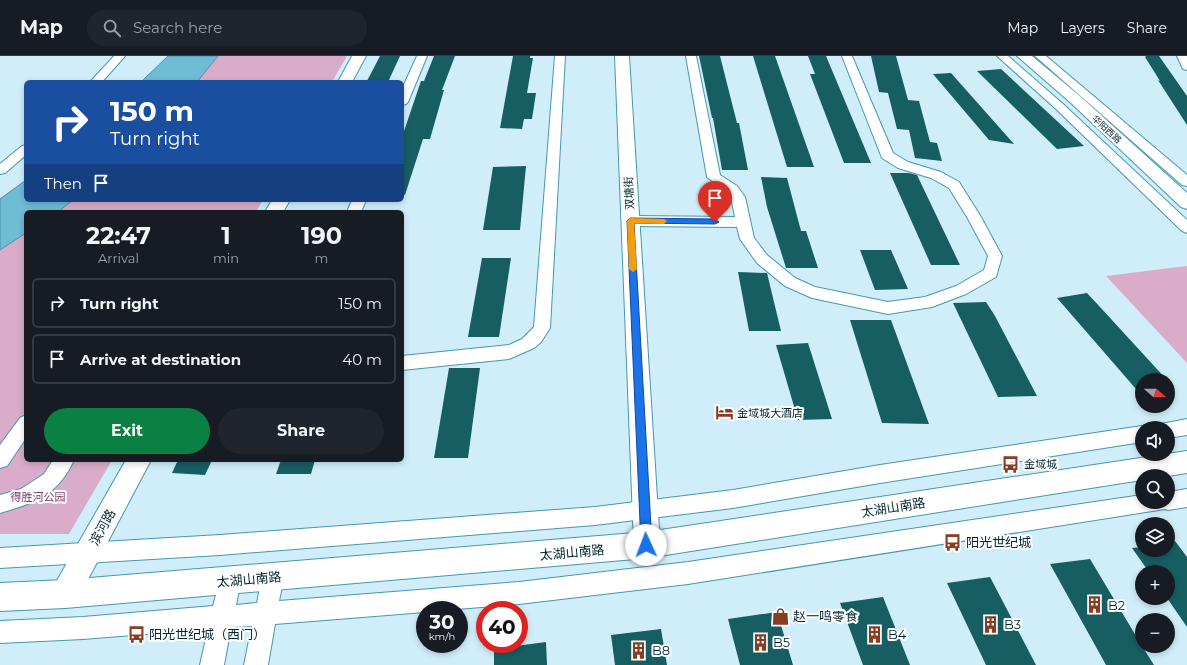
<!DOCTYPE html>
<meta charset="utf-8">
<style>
:root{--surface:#171b24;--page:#20242c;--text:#f1f3f6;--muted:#9ea1a6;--line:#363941;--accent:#0b8043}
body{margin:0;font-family:Montserrat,"Noto Sans SC",sans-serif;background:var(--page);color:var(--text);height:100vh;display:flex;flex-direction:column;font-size:15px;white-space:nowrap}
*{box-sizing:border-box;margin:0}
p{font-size:13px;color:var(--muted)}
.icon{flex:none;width:22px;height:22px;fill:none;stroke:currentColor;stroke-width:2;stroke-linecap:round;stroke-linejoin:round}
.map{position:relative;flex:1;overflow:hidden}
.drawer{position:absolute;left:24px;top:154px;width:380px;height:252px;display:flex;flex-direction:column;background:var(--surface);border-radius:6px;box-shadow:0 2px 6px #0003}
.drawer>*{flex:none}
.hud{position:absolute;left:24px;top:24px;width:380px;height:122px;border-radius:6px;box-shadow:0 2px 6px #0003;background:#1a4fa0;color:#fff;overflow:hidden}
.needle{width:26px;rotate:110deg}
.tools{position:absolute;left:1135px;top:317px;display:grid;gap:8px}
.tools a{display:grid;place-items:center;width:40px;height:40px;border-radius:50%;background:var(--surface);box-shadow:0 2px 6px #0003;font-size:20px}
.speed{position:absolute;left:416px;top:545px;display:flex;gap:8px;font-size:20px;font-weight:700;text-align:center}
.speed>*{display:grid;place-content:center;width:52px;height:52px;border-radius:50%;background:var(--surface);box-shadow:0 2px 6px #0003;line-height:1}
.speed small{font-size:10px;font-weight:400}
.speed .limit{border:6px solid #d22;background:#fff;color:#111}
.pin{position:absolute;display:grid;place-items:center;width:34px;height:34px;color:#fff;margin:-41px -17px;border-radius:50% 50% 50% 0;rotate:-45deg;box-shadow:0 0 4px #0007}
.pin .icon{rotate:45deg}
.me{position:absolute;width:44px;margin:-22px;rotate:358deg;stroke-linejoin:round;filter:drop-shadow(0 0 3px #0008)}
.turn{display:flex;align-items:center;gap:14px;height:84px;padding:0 20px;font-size:18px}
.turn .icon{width:52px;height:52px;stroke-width:2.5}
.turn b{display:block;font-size:28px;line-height:34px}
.then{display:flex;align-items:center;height:38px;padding:0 20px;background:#0003;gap:8px;font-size:15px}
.eta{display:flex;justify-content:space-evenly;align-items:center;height:68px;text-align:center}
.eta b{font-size:24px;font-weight:700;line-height:28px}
.primary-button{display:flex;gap:8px;margin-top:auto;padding:8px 20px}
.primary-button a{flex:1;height:46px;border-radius:24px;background:var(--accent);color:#fff;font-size:16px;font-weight:700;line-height:46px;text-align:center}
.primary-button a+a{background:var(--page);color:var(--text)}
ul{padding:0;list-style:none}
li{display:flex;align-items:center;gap:12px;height:50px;margin:0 8px 6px;padding:0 12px;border:2px solid var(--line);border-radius:6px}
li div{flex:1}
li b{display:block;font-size:15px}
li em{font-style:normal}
header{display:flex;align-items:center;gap:24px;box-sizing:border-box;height:56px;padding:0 20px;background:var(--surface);border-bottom:1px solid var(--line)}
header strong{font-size:19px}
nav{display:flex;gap:22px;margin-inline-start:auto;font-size:14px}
.search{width:280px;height:36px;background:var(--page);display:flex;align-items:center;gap:10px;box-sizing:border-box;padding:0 14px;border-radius:22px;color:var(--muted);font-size:15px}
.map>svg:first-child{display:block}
.green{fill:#d9adc9}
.water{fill:#6fbdd5;stroke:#4f90a4}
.building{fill:#175e62}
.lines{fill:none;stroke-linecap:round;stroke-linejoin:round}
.street-casing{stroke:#4597af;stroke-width:2}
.secondary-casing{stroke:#4597af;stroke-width:2}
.primary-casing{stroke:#4597af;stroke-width:2}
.street{fill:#fff;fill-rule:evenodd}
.secondary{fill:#fff;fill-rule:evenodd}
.primary{fill:#fff;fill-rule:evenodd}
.route{fill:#1a73e8;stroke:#114b97}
.slow{fill:#f59e0b}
.labels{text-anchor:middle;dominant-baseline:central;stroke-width:4;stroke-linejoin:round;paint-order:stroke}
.far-street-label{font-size:9px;fill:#032731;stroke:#fff}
.street-label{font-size:11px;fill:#032731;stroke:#fff}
.poi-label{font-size:11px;fill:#032731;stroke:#fff;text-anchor:start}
.park-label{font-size:11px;fill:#7e3969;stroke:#fff}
.near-street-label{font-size:13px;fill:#032731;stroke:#fff}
.near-poi-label{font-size:13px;fill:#032731;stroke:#fff;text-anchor:start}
</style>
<header>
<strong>Map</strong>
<div class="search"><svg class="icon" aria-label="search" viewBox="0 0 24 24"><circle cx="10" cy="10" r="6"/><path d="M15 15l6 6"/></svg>Search here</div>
<nav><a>Map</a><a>Layers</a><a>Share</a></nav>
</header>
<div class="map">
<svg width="1187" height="609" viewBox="0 0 1187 609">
<rect width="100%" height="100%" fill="#d0eef9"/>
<!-- green -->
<g class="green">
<polygon points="218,0 347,0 332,26 197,26"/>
<polygon points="73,144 263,144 256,156 58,156"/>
<polygon points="26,177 26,404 112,404 69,478 0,478 0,194"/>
<polygon points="1187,210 1187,307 1106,220"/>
</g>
<!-- water -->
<g class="water">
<polygon points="168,0 218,0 197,26 141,26"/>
<polygon points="26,124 26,144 73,144 58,156 26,156 26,177 0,194 0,143"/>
</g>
<!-- building -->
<g class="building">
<polygon points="380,0 400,0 388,26 367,25"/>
<polygon points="434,0 455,0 442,34 444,34 430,83 423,83 405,139 402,138 402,81 421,25 424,25"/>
<polygon points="513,0 530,0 530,2 533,2 527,37 536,37 532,63 524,63 522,73 500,72"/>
<polygon points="699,0 720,0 737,67 739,67 748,114 722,114 713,62 712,62"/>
<polygon points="753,0 775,0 814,111 787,111"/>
<polygon points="808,0 826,0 871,107 844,107 810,18 815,18"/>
<polygon points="871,0 896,0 908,44 919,45 930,86 937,87 942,105 915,102 909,74 897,73 888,37 879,36"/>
<polygon points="1146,0 1159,0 1187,40 1187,69 1158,24 1160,25 1145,1"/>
<polygon points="1001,13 1084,90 1057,93 977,15"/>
<polygon points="951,17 1014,88 989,84 933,18"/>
<polygon points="526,110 520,174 483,174 493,111"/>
<polygon points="890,117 909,117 917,119 960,209 931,209"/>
<polygon points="761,121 787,122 801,175 806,175 818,212 786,212 767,151"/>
<polygon points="860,194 891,194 908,233 875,234"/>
<polygon points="482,202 511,202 499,281 468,281"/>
<polygon points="738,216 767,217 781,275 749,275"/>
<polygon points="1087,237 1100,251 1167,324 1142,324 1142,332 1136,333 1057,242"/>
<polygon points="986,246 995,260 1037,340 998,341 953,247"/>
<polygon points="850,264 891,264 929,368 882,367"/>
<polygon points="808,287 832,363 798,364 776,289"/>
<polygon points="449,312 480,312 468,402 434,402"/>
<polygon points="178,404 212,404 205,419 172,417"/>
<polygon points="281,404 315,404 311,418 276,418"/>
<polygon points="1175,485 1187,501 1187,571 1167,542 1168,542 1168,516 1149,516 1132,492 1142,491 1142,494 1168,494 1168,486"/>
<polygon points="1090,503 1142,590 1154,609 1106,609 1050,508"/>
<polygon points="990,521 1036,609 986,609 947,527"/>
<polygon points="883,541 910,609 863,609 840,547"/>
<polygon points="777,556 793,609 740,609 728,563"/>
<polygon points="661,573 667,609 615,609 611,579"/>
<polygon points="546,586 547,609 494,609 494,593"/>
</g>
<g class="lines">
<defs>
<g id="street">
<polygon points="114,0 125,0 102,26 90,26"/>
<polygon points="417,0 427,0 408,46 406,48 402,49 402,33"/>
<polygon points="555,0 565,0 550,272 541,286 534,292 509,303 402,314 402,300 509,289 522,283 534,271"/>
<polygon points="686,0 696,0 720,119 737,130 745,141 754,182 767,199 795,222 815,231 888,246 925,241 956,230 984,214 988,200 967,161 949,132 931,122 898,112 882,102 842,0 852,0 893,97 908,106 941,116 959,126 981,161 1002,200 996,221 966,238 932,251 888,258 812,242 785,230 757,207 740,183 737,171 630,170 625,168 623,165 625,162 630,160 735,161 731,141 727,136 707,121"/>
<polygon points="997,0 1008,0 1063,48 1187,164 1187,177 1182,175 1055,52"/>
<polygon points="1035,0 1046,0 1187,119 1187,130 1182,129"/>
<polygon points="1177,0 1187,0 1187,14 1183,13"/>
<polygon points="26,89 26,99 5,117 0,118 0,108 22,90"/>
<polygon points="352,144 366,144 361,156 347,156"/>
<polygon points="26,359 26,382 7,410 0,412 0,389 20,362"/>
<polygon points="1187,363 1187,379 1168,382 1168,372 1160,372 1161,368"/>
<polygon points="1142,370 1147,372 1142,372 1142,386 880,427 733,452 595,469 220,499 0,512 0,492 220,479 595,451 733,434 880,409"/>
<path d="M53 404H74C57 440 36 446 0 457V439L21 433 44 418Z"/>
<polygon points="1187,433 1187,451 1168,454 1165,453 688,528 519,548 444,554 425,554 425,556 275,568 268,609 244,609 252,570 231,571 224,609 200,609 208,573 83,583 0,587 0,565 83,561 213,550 222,516 230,513 238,516 241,524 236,549 257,547 262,521 265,513 273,510 281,513 284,521 279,545 519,526 688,506 1142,439 1142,446 1168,446 1168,436"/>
</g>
<g id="secondary">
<polygon points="352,0 366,0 352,26 338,26"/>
<polygon points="615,0 629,0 660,489 657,498 647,502 637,498 634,489"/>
<polygon points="272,144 290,144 283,156 265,156"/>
<polygon points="126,404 151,404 75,548 65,552 55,548 51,538 55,528"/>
</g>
<g id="primary">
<polygon points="1017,0 1032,0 1081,41 1187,137 1187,153 1181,151 1071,47"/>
<polygon points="1187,395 1187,417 1168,420 1142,420 1142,424 647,502 65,552 0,555 0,527 65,524 647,476"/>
</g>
</defs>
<!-- street casing -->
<use href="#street" class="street-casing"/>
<!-- secondary casing -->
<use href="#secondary" class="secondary-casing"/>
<!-- primary casing -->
<use href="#primary" class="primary-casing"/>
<!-- street -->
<use href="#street" class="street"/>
<!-- secondary -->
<use href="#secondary" class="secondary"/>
<!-- primary -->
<use href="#primary" class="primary"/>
</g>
<!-- route -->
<polygon class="route" points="630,162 715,163 719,166 715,168 634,167 652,489 650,493 646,495 643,493 641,489 627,165"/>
<!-- slow -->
<polygon class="slow" points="630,162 664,163 667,165 664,168 634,167 637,213 633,216 629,213 627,165"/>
<!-- icons -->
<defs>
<symbol id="hotel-bare" viewBox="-9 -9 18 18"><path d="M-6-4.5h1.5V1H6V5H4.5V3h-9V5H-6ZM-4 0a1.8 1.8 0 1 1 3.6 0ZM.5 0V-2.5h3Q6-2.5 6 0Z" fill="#863d22" stroke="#fff" stroke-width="2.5" paint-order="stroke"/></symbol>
<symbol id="bus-bare" viewBox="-9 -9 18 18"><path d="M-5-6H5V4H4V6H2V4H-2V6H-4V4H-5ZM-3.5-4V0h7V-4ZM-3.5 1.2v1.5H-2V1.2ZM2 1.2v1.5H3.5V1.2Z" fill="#863d22" stroke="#fff" stroke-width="2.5" paint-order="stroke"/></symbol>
<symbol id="building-bare" viewBox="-9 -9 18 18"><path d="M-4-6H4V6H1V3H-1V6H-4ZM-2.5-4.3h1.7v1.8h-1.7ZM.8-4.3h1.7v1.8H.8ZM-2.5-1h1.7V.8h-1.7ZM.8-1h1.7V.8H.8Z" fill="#863d22" stroke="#fff" stroke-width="2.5" paint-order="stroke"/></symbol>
<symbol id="shop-bare" viewBox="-9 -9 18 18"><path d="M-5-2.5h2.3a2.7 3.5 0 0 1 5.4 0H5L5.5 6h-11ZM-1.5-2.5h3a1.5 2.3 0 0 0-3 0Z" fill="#863d22" stroke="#fff" stroke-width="2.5" paint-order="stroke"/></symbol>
</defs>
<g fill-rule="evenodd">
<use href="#hotel-bare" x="712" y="344" width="25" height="25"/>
<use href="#bus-bare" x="998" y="396" width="25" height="25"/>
<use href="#bus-bare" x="940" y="474" width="25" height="25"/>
<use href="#building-bare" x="1082" y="536" width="25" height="25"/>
<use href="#shop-bare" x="768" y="548" width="25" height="25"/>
<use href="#building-bare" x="978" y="556" width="25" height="25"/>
<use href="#bus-bare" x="124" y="566" width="25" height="25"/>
<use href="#building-bare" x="862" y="566" width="25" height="25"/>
<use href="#building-bare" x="748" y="574" width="25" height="25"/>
<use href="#building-bare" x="626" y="582" width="25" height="25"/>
</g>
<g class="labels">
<!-- far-street labels -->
<g class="far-street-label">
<text transform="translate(1107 73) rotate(43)">华阳西路</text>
</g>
<!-- street labels -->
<g class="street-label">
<text transform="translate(629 137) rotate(-93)">双塘街</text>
</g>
<!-- poi labels -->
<g class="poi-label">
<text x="737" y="357">金域城大酒店</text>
<text x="1024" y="408">金域城</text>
</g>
<!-- park labels -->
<g class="park-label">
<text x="38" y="441">得胜河公园</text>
</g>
<!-- near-street labels -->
<g class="near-street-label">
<text transform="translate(893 451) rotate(-9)">太湖山南路</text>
<text transform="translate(102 471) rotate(-61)">滨河路</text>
<text transform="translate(572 496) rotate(-5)">太湖山南路</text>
<text transform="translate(249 523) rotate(-5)">太湖山南路</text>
</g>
<!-- near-poi labels -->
<g class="near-poi-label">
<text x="966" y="486">阳光世纪城</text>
<text x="1108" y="549">B2</text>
<text x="793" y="560">赵一鸣零食</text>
<text x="1004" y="568">B3</text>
<text x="149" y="578">阳光世纪城（西门）</text>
<text x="888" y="578">B4</text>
<text x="773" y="586">B5</text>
<text x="652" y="594">B8</text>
</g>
</g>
</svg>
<div class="tools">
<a><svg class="needle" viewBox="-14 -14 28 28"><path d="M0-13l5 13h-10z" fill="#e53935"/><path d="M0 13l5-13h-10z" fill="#9ea1a6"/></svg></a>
<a><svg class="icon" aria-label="sound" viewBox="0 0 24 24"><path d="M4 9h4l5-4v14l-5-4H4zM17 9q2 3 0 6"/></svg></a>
<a><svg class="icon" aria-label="search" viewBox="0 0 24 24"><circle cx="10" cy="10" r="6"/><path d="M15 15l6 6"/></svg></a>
<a><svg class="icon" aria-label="layers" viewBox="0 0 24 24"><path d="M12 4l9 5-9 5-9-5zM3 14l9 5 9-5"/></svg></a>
<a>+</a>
<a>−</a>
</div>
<div class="speed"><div>30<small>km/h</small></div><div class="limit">40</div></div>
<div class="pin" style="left:715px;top:166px;background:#d93025"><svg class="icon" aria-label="arrive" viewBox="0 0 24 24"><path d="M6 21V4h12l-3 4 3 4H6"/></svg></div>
<svg class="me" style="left:646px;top:489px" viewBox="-20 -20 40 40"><circle r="19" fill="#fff"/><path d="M0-13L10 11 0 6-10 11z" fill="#1a73e8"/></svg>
<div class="hud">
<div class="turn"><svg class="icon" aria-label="right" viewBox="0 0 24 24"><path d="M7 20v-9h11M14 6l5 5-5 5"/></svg><div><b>150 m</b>Turn right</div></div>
<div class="then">Then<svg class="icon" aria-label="arrive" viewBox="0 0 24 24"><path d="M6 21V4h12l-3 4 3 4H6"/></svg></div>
</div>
<section class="drawer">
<div class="eta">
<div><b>22:47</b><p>Arrival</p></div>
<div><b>1</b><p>min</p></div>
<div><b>190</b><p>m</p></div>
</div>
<ul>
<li><svg class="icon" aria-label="right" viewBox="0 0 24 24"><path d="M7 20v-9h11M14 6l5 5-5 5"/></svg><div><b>Turn right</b></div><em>150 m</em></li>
<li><svg class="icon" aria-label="arrive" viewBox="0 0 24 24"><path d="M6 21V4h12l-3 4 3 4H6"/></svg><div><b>Arrive at destination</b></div><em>40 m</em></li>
</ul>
<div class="primary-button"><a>Exit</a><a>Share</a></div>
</section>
</div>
